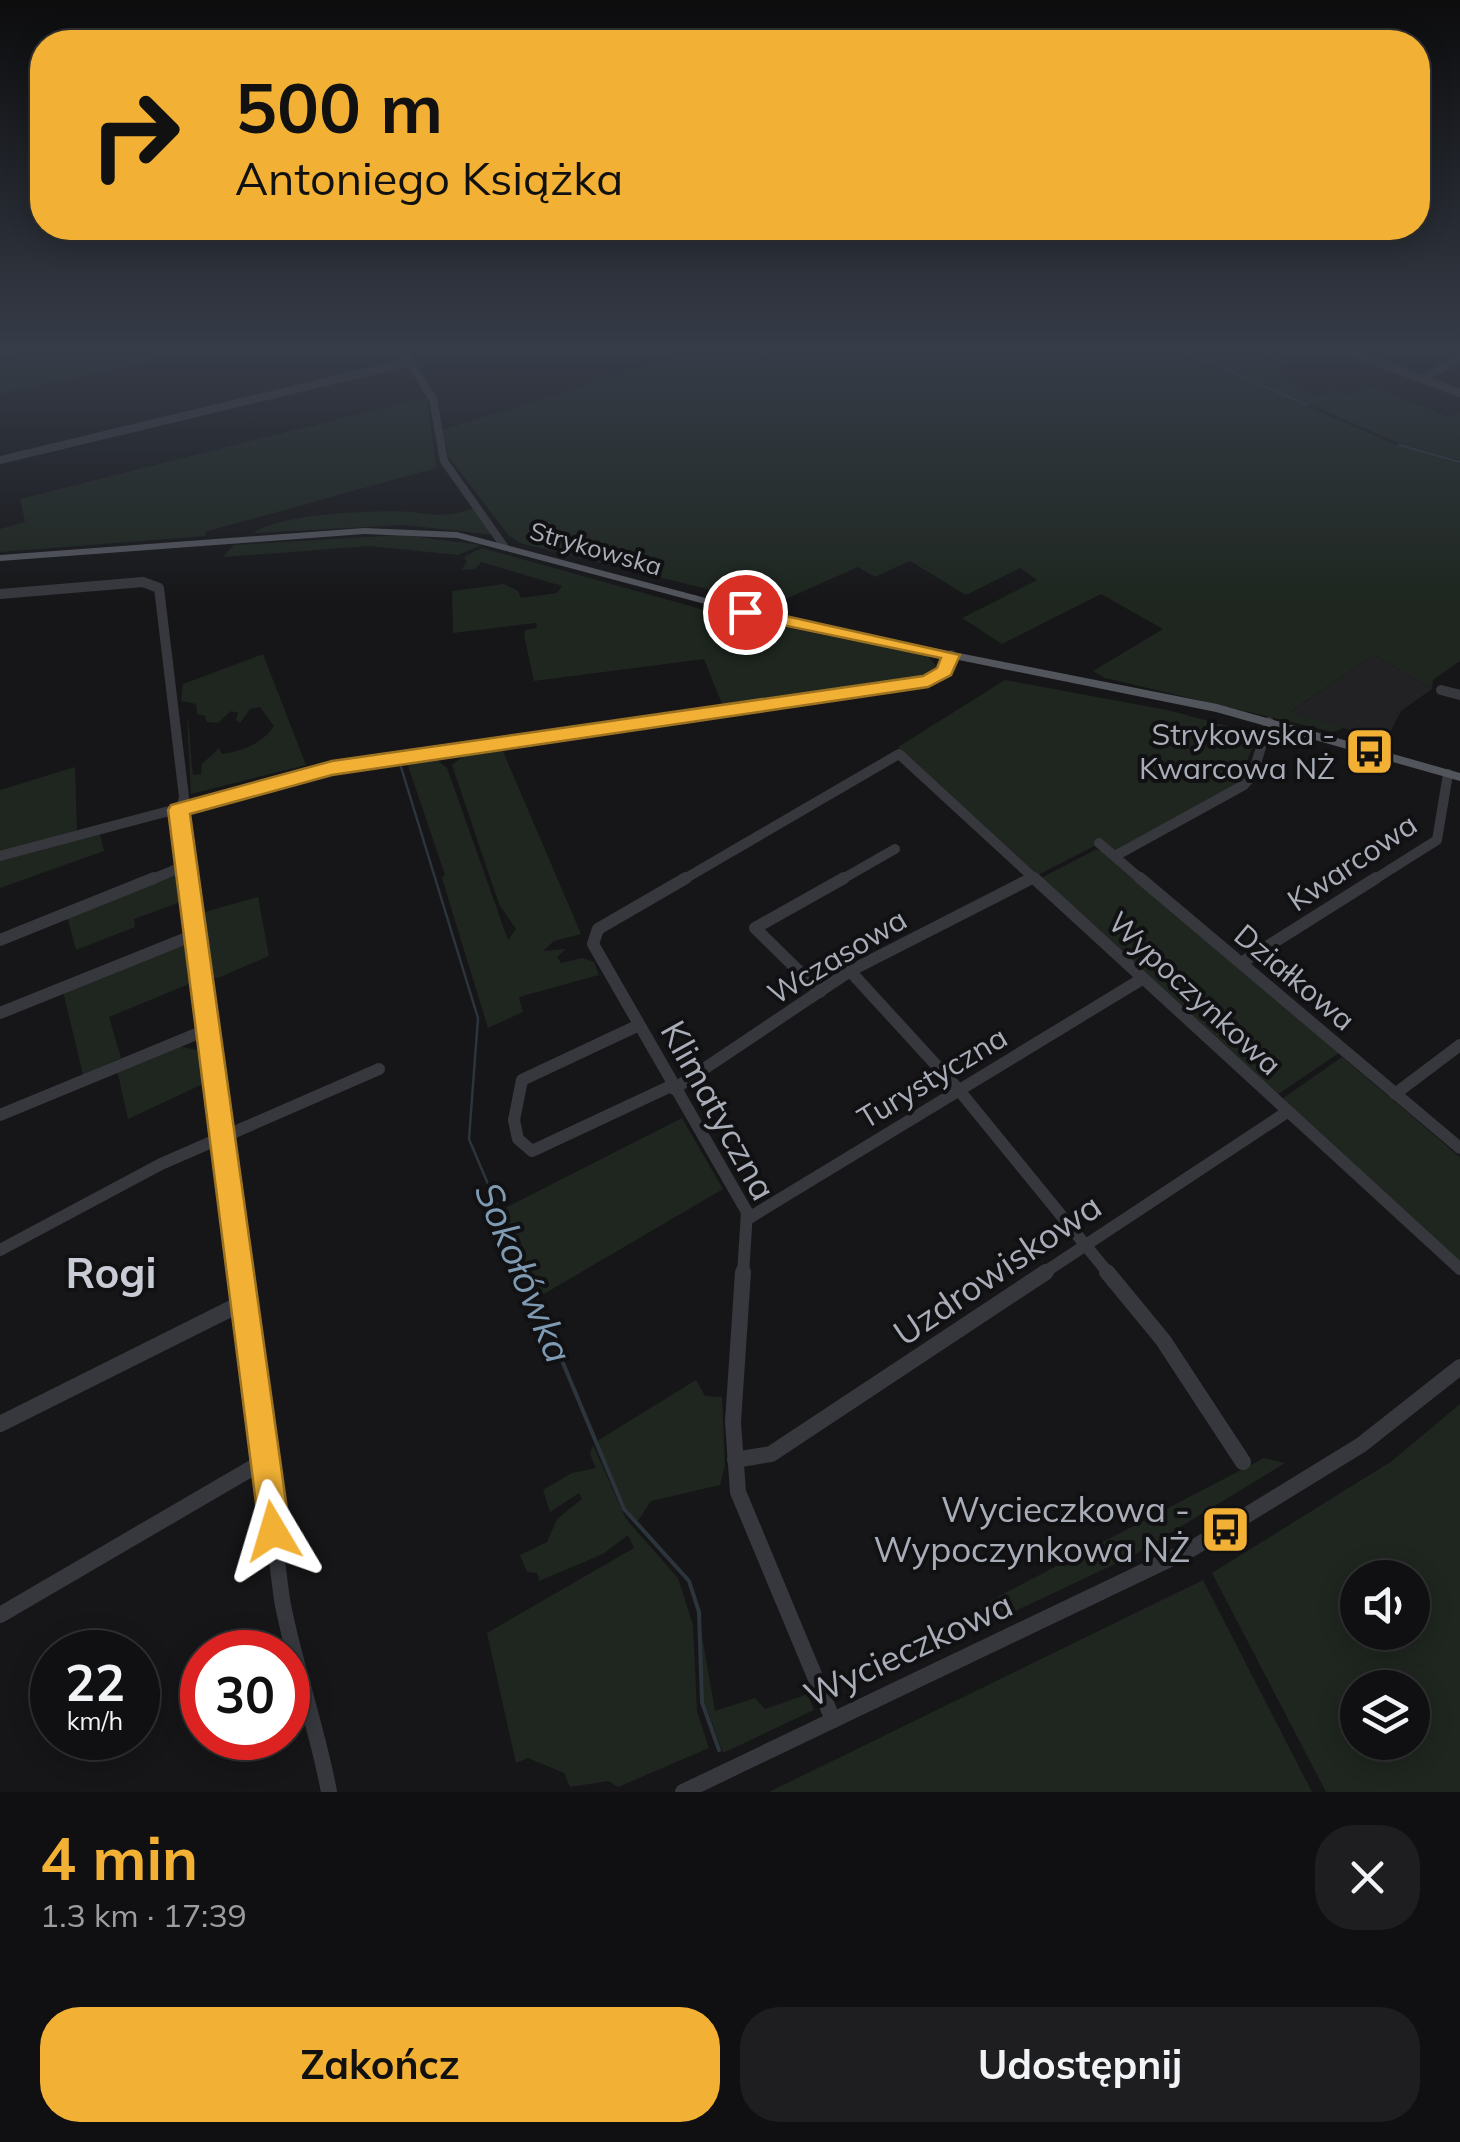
<!DOCTYPE html>
<html lang="pl">
<meta charset="utf-8">
<style>
:root{--surface:#101012;--page:#1e1e20;--text:#f1f3f6;--muted:#9c9d9f;--line:#303032;--accent:#f2b134}
body{margin:0;font-family:Mulish,sans-serif;background:var(--page);color:var(--text);height:100vh;display:flex;flex-direction:column;font-size:38px;white-space:nowrap}
*{box-sizing:border-box;margin:0}
p{font-size:32px;color:var(--muted)}
.icon{flex:none;width:55px;height:55px;fill:none;stroke:currentColor;stroke-width:2;stroke-linecap:round;stroke-linejoin:round}
.map{position:relative;height:1792px;overflow:hidden}
.panel{display:flex;flex-direction:column;background:var(--surface);flex:1}
.panel>*{flex:none}
.banner{position:absolute;left:30px;top:30px;width:1400px;height:210px;border-radius:40px;box-shadow:0 5px 25px #0003,0 0 0 2px var(--line);background:#f2b134;color:#111;overflow:hidden}
.controls{position:absolute;left:1340px;top:1560px;display:grid;gap:20px}
.controls a{display:grid;place-items:center;width:90px;height:90px;border-radius:50%;background:var(--surface);box-shadow:0 5px 25px #0003,0 0 0 2px var(--line);font-size:50px}
.speed{position:absolute;left:30px;top:1630px;display:flex;gap:20px;font-size:50px;font-weight:700;text-align:center}
.speed>*{display:grid;place-content:center;width:130px;height:130px;border-radius:50%;background:var(--surface);box-shadow:0 5px 25px #0003,0 0 0 2px var(--line);line-height:1}
.speed small{font-size:25px;font-weight:400}
.speed .limit{border:15px solid #d22;background:#fff;color:#111}
.pin{position:absolute;display:grid;place-items:center;width:85px;height:85px;color:#fff;margin:-42px;border:5px solid #fff;border-radius:50%;box-shadow:0 2px 10px #0007}
.me{position:absolute;width:110px;margin:-55px;rotate:353deg;stroke-linejoin:round;filter:drop-shadow(0 0 8px #0008)}
.turn{display:flex;align-items:center;gap:35px;height:210px;padding:0 40px;font-size:45px}
.turn .icon{width:130px;height:130px;stroke-width:2.5}
.turn b{display:block;font-size:70px;line-height:85px}
.round{display:grid;place-items:center;flex:none;width:105px;height:105px;border-radius:40px;background:var(--page)}
.headline{display:flex;align-items:center;justify-content:space-between;height:170px;padding:0 40px}
h1{font-size:60px;font-weight:700;line-height:75px;color:var(--accent)}
.action{display:flex;gap:20px;margin-top:auto;padding:20px 40px}
.action a{flex:1;height:115px;border-radius:40px;background:var(--accent);color:#111;font-size:40px;font-weight:700;line-height:115px;text-align:center}
.action a+a{background:var(--page);color:var(--text)}
.map>svg:first-child{display:block}
.built{fill:#222225}
.green{fill:#1e261f;fill-rule:evenodd}
.lines{fill:none;stroke-linecap:round;stroke-linejoin:round}
.stream-far1{stroke:#2c353c;stroke-width:2.5}
.stream{stroke:#2c353c;stroke-width:4}
.minor-far3{stroke:#37383d;stroke-width:8}
.minor-far2{stroke:#37383d;stroke-width:10}
.minor-far1{stroke:#37383d;stroke-width:12}
.minor{stroke:#37383d;stroke-width:16}
.major{fill:#53555c;fill-rule:evenodd}
.route{fill:#f2b134;stroke:#9d7322;stroke-width:2.5}
.labels{text-anchor:middle;dominant-baseline:central;stroke-width:8;stroke-linejoin:round;paint-order:stroke}
.far-street-label{font-size:25px;fill:#a8adb8;stroke:#111113}
.poi-label{font-size:30px;fill:#a8adb8;stroke:#111113;text-anchor:end}
.street-label{font-size:30px;fill:#a8adb8;stroke:#111113}
.near-street-label{font-size:35px;fill:#a8adb8;stroke:#111113}
.near-poi-label{font-size:35px;fill:#a8adb8;stroke:#111113;text-anchor:end}
.near-water-label{font-size:38px;font-style:italic;fill:#7f9bb3;stroke:#111113}
.near-quarter-label{font-size:42px;font-weight:bold;fill:#c9ccd4;stroke:#111113}
</style>
<div class="map">
<svg width="1460" height="1792" viewBox="0 0 1460 1792">
<rect width="100%" height="100%" fill="#161618"/>
<!-- built -->
<polygon class="built" points="1374,655 1432,689 1401,711 1386,740 1289,713"/>
<!-- green -->
<g class="green">
<polygon points="9,353 189,353 0,394 0,363 12,360"/>
<polygon points="689,353 1184,353 1398,446 1460,464 1460,661 1433,680 1432,689 1374,655 1290,712 1344,728 1333,732 1105,678 1093,671 1163,629 1101,594 1002,644 962,618 1037,580 1020,568 966,595 910,561 875,577 858,567 772,605 520,543 509,536 449,457 442,430"/>
<polygon points="1191,353 1268,353 1288,361 1272,373 1318,397 1335,389 1351,395 1372,386 1448,417 1460,412 1460,460 1401,444"/>
<polygon points="427,397 436,468 205,532 206,536 0,552 0,529 25,522 20,499"/>
<path d="M475 508 494 535 405 525 253 533C281 514 355 512 391 511 427 511 437 521 475 508Z"/>
<polygon points="402,535 481,545 458,555 370,546 223,557 234,545"/>
<polygon points="482,548 719,614 928,656 939,669 920,678 724,709 704,659 534,681 524,635 525,630 537,628 536,623 453,633 452,591 504,584 518,591 521,598 557,593 562,586 481,562 475,569 461,570 467,562 464,557"/>
<path d="M263 654 306 765 191 794 187 716C191 736 190 755 193 775L201 774 202 764 219 748 222 754C243 751 263 743 274 726L260 707 250 709 240 723 236 720 238 713 231 711 218 723 207 722 205 716 197 714 196 704 181 701 183 684Z"/>
<polygon points="1005,680 1167,710 1258,734 1237,785 1114,852 1102,842 1038,875 898,747"/>
<polygon points="502,749 581,934 554,941 543,951 566,949 557,957 561,963 582,958 594,962 599,975 519,997 523,1012 488,1028 442,878 445,875 407,763 435,758 447,768 508,940 516,929 499,904 452,765 466,754"/>
<polygon points="75,767 77,830 0,853 0,790"/>
<polygon points="100,834 104,851 0,888 0,859"/>
<polygon points="1095,850 1100,850 1339,1053 1277,1095 1041,878"/>
<polygon points="181,873 183,901 134,919 135,927 76,950 67,916"/>
<polygon points="258,897 269,956 218,978 209,976 201,913"/>
<polygon points="186,944 189,984 109,1017 121,1058 83,1075 63,991"/>
<polygon points="173,1045 197,1050 203,1084 128,1119 117,1070"/>
<polygon points="1342,1057 1460,1157 1460,1263 1282,1099"/>
<polygon points="682,1118 723,1189 537,1298 501,1210"/>
<polygon points="696,1380 705,1396 722,1397 725,1466 720,1485 651,1501 637,1522 625,1507 597,1441"/>
<path d="M1460 1404V1792H1326L1212 1573 1392 1461ZM1358 1578H1412V1632H1358ZM1358 1688H1412V1742H1358Z"/>
<polygon points="593,1445 626,1519 678,1578 693,1625 697,1711 709,1748 618,1787 608,1781 570,1787 564,1773 528,1758 516,1763 487,1633 634,1548 628,1535 603,1554 539,1581 537,1573 527,1572 520,1555 547,1542 557,1519 582,1499 579,1493 550,1512 543,1490 572,1473 596,1468 590,1454"/>
<polygon points="1264,1458 1285,1463 1136,1554 984,1626 976,1623 982,1605"/>
<polygon points="1203,1580 1312,1792 769,1792"/>
<polygon points="700,1624 715,1711 755,1698 765,1709 808,1694 814,1710 723,1753 703,1698"/>
</g>
<g class="lines">
<!-- stream-far1 -->
<g class="stream-far1">
<polyline points="1188,353 1307,405"/>
<polyline points="1399,445 1460,462"/>
<polyline points="401,767 478,1018 469,1139 526,1274"/>
</g>
<!-- stream -->
<polyline class="stream" points="525,1272 624,1509 689,1581 699,1612 702,1702 719,1750"/>
<!-- minor-far3 -->
<g class="minor-far3">
<polyline points="404,353 433,399 444,461 504,546"/>
<polyline points="1352,353 1460,393"/>
<polyline points="1422,378 1460,359"/>
<polyline points="0,460 405,363"/>
</g>
<!-- minor-far2 -->
<g class="minor-far2">
<polyline points="0,594 143,582 159,588 184,797 177,823 189,881"/>
<polyline points="1441,690 1460,695"/>
<polyline points="1099,843 1143,881"/>
<polyline points="0,856 331,768 928,681 945,671 951,655"/>
<polyline points="1115,856 1244,785 1252,776 1269,722"/>
<polyline points="148,881 187,865"/>
<polyline points="681,881 899,754 1037,881"/>
<polyline points="839,881 895,849"/>
<polyline points="1027,881 1032,878"/>
<polyline points="1372,881 1437,840 1448,774"/>
</g>
<!-- minor-far1 -->
<g class="minor-far1">
<polyline points="189,878 240,1274"/>
<polyline points="686,878 598,929 593,944 747,1212 743,1274"/>
<polyline points="1034,878 1460,1269"/>
<polyline points="1140,878 1460,1148"/>
<polyline points="0,940 154,878"/>
<polyline points="1241,963 1376,878"/>
<polyline points="850,971 958,1089 1109,1274"/>
<polyline points="820,992 755,928 844,878"/>
<polyline points="0,1013 194,935"/>
<polyline points="639,1025 522,1080 514,1120 518,1139 532,1151 673,1085"/>
<polyline points="674,1089 850,971 1032,878"/>
<polyline points="1395,1094 1460,1045"/>
<polyline points="0,1115 206,1030"/>
<polyline points="749,1218 1142,979"/>
<polyline points="0,1250 161,1164 379,1069"/>
<polyline points="1042,1274 1287,1112"/>
</g>
<!-- minor -->
<g class="minor">
<path d="M240 1272 282 1600C294 1665 317 1726 329 1792"/>
<polyline points="743,1272 733,1422 738,1492 833,1720"/>
<polyline points="1107,1272 1163,1340 1243,1462"/>
<polyline points="0,1424 244,1302"/>
<polyline points="735,1460 771,1454 1046,1272"/>
<polyline points="0,1615 264,1461"/>
<polyline points="683,1792 1193,1548 1361,1445 1460,1367"/>
</g>
<!-- major -->
<polygon class="major" points="364,528 457,532 777,617 1217,704 1460,773 1460,781 1216,712 776,623 457,538 364,534 0,561 0,555"/>
</g>
<!-- sky -->
<linearGradient id="sky" x2="0" y2="1"><stop stop-color="#0c0c0d"/><stop offset="0.58" stop-color="#363c48"/><stop offset="1" stop-color="#363c48" stop-opacity="0"/></linearGradient>
<rect width="1460" height="604" fill="url(#sky)"/>
<!-- route -->
<polygon class="route" points="745,607 960,655 951,675 928,687 332,775 190,814 290,1531 285,1543 273,1548 261,1543 168,810 171,805 332,761 923,676 937,668 941,658 739,616 736,612"/>
<!-- icons -->
<defs>
<symbol id="bus-square" viewBox="-11 -11 22 22"><rect x="-9" y="-9" width="18" height="18" rx="4" fill="#f2b134" stroke="#111113"/><path d="M-5-6H5V4H4V6H2V4H-2V6H-4V4H-5ZM-3.5-4V0h7V-4ZM-3.5 1.2v1.5H-2V1.2ZM2 1.2v1.5H3.5V1.2Z" fill="#111"/></symbol>
</defs>
<g fill-rule="evenodd">
<use href="#bus-square" x="1342" y="724" width="55" height="55"/>
<use href="#bus-square" x="1198" y="1502" width="55" height="55"/>
</g>
<g class="labels">
<!-- far-street labels -->
<g class="far-street-label">
<text transform="translate(596 548) rotate(16)">Strykowska</text>
</g>
<!-- poi labels -->
<g class="poi-label">
<text x="1335" y="734">Strykowska -<tspan x="1335" dy="34">Kwarcowa NŻ</tspan></text>
</g>
<!-- street labels -->
<g class="street-label">
<text transform="translate(1352 862) rotate(-34)">Kwarcowa</text>
<text transform="translate(837 956) rotate(-31)">Wczasowa</text>
<text transform="translate(1295 977) rotate(40)">Działkowa</text>
<text transform="translate(1195 993) rotate(43)">Wypoczynkowa</text>
<text transform="translate(932 1077) rotate(-31)">Turystyczna</text>
</g>
<!-- near-street labels -->
<g class="near-street-label">
<text transform="translate(719 1110) rotate(61)">Klimatyczna</text>
<text transform="translate(997 1269) rotate(-34)">Uzdrowiskowa</text>
<text transform="translate(908 1649) rotate(-25)">Wycieczkowa</text>
</g>
<!-- near-poi labels -->
<g class="near-poi-label">
<text x="1190" y="1509">Wycieczkowa -<tspan x="1190" dy="40">Wypoczynkowa NŻ</tspan></text>
</g>
<!-- near-water labels -->
<g class="near-water-label">
<text transform="translate(524 1272) rotate(67)">Sokołówka</text>
</g>
<!-- near-quarter labels -->
<g class="near-quarter-label">
<text x="111" y="1272">Rogi</text>
</g>
</g>
</svg>
<div class="controls">
<a><svg class="icon" aria-label="sound" viewBox="0 0 24 24"><path d="M4 9h4l5-4v14l-5-4H4zM17 9q2 3 0 6"/></svg></a>
<a><svg class="icon" aria-label="layers" viewBox="0 0 24 24"><path d="M12 4l9 5-9 5-9-5zM3 14l9 5 9-5"/></svg></a>
</div>
<div class="speed"><div>22<small>km/h</small></div><div class="limit">30</div></div>
<div class="pin" style="left:745px;top:612px;background:#d93025"><svg class="icon" aria-label="arrive" viewBox="0 0 24 24"><path d="M6 21V4h12l-3 4 3 4H6"/></svg></div>
<svg class="me" style="left:273px;top:1531px" viewBox="-20 -20 40 40"><path d="M0-17L14 15 0 8-14 15z" fill="#f2b134" stroke="#fff" stroke-width="4"/></svg>
<div class="banner">
<div class="turn"><svg class="icon" aria-label="right" viewBox="0 0 24 24"><path d="M7 20v-9h11M14 6l5 5-5 5"/></svg><div><b>500 m</b>Antoniego Książka</div></div>
</div>
</div>
<section class="panel">
<div class="headline"><div><h1>4 min</h1><p>1.3 km · 17:39</p></div><a class="round"><svg class="icon" aria-label="close" viewBox="0 0 24 24"><path d="M6 6l12 12M18 6L6 18"/></svg></a></div>
<div class="action"><a>Zakończ</a><a>Udostępnij</a></div>
</section>
